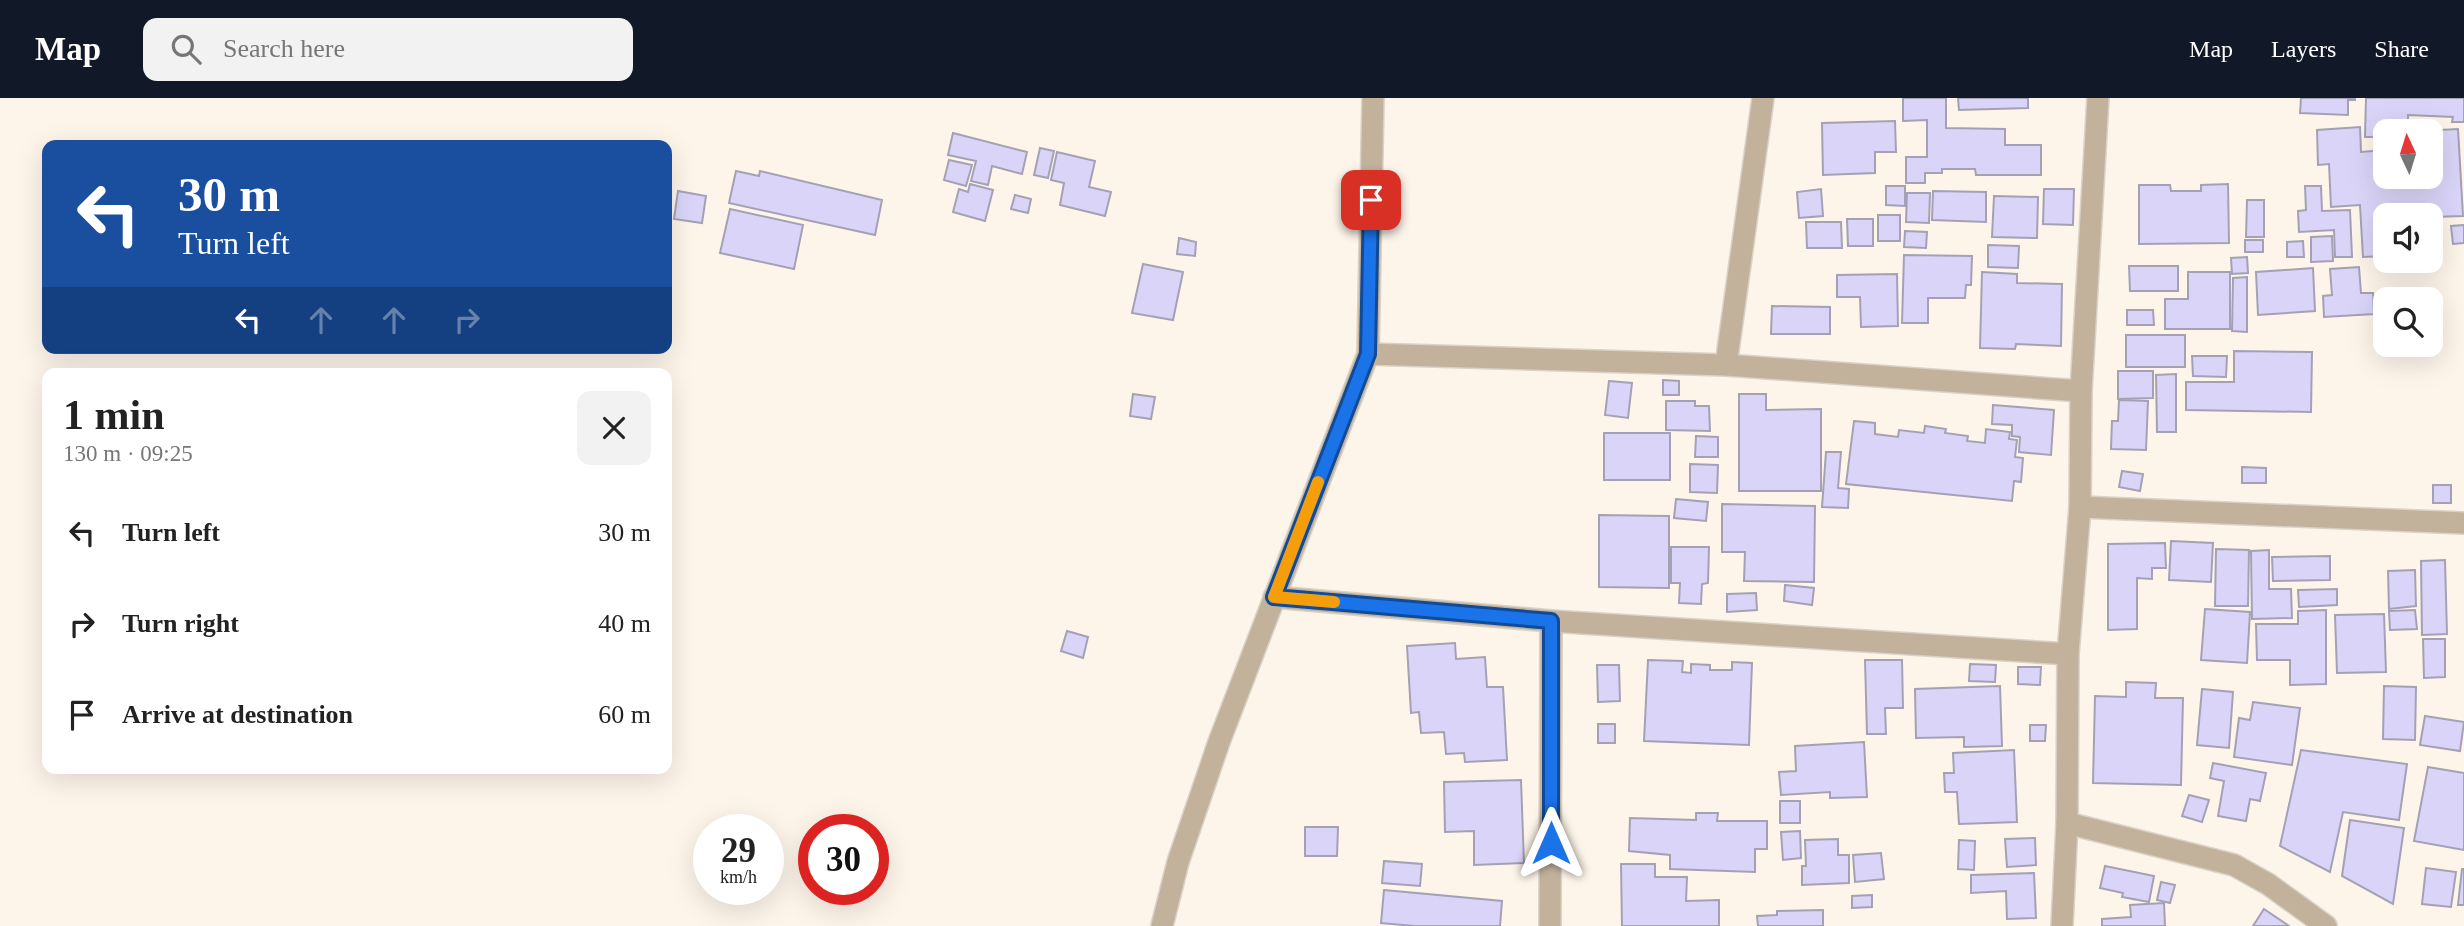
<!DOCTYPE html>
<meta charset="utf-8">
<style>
:root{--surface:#fff;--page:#f2f2f2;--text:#222;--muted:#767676;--accent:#111827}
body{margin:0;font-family:"Times New Roman",serif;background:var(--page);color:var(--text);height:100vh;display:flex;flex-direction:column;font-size:26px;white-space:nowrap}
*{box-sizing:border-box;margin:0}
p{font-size:23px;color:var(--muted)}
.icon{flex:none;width:38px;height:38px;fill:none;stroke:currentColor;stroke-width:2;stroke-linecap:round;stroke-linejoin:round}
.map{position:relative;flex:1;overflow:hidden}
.drawer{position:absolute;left:42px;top:270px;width:630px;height:406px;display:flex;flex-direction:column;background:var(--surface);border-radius:14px;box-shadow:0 7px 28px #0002}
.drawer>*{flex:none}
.banner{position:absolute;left:42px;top:42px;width:630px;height:214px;border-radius:14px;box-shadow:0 7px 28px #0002;background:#1a4fa0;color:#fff;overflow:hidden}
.needle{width:46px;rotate:356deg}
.fabs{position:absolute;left:2373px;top:21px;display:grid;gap:14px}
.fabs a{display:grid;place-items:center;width:70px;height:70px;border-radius:14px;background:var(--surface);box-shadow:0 7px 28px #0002;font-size:35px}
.speed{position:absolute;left:693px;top:716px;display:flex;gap:14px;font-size:35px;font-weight:700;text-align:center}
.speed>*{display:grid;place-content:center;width:91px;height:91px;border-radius:50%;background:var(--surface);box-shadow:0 7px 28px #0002;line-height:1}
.speed small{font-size:18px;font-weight:400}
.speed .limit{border:10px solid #d22;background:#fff;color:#111}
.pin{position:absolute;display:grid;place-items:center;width:60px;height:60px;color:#fff;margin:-30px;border-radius:14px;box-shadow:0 4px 10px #0006}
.me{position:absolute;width:77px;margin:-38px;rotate:0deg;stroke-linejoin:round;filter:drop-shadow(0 0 5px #0008)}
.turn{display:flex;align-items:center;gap:24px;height:147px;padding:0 21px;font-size:32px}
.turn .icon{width:91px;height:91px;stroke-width:2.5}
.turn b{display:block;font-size:49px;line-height:60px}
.lanes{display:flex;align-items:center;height:66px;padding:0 21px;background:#0003;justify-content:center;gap:35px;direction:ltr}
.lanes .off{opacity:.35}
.round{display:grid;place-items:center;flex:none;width:74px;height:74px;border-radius:14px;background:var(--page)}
.overview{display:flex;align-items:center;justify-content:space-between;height:119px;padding:0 21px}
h1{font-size:42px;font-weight:700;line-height:52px}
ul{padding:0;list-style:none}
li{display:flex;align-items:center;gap:21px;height:91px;padding:0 21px}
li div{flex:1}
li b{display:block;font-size:26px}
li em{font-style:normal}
header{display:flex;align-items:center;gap:42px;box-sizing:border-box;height:98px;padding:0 35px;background:var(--accent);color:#fff}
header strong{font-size:33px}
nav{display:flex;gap:38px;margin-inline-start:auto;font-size:24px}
.search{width:490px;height:63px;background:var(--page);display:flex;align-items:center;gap:18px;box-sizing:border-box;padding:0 24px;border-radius:14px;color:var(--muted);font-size:26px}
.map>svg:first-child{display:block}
.building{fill:#dad5f8;stroke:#a4a1b5;stroke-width:2}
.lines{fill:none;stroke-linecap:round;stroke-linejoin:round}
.street-casing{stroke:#d9d2c7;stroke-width:24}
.street{stroke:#c2b29c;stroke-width:21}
.route-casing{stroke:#114b97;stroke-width:18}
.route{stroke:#1a73e8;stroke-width:12}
.slow{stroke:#f59e0b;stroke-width:12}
</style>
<header>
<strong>Map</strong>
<div class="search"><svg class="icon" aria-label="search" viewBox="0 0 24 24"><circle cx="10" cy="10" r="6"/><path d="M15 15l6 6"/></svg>Search here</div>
<nav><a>Map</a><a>Layers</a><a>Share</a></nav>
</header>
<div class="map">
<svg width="2464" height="828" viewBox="0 0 2464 828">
<rect width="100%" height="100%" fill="#fdf5ea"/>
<!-- building -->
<g class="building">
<polygon points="1903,0 1946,0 1946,30 2005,31 2005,47 2041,47 2041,77 1976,77 1975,71 1942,71 1942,75 1925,75 1925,85 1906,85 1906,59 1927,59 1927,22 1903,23"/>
<polygon points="1958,0 2028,0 2028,10 1959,12"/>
<polygon points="2301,0 2355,0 2355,2 2348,2 2348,17 2300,15"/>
<polygon points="2366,0 2464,0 2464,24 2452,24 2453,19 2408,17 2408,33 2385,33 2385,39 2365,39"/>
<polygon points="1895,23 1896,54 1875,54 1875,75 1823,77 1822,25"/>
<polygon points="2360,29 2361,54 2385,52 2385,79 2431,79 2431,33 2420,33 2458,31 2463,118 2433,119 2435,147 2431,147 2431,117 2385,117 2385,158 2363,159 2360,107 2331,109 2329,66 2318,67 2317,32"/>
<polygon points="953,35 1027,54 1022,76 992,68 988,87 971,83 976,63 948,57"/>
<polygon points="1040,50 1054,53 1048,80 1034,77"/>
<polygon points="1057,54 1095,63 1089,89 1111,94 1105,118 1060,107 1064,85 1051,82"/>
<polygon points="949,62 972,67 966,88 944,82"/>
<polygon points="736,73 759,78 760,73 882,102 875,137 729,105"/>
<polygon points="970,86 993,92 985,123 953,114 959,91 968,94"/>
<polygon points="2228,86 2229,145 2139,146 2139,87 2170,87 2171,93 2201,93 2201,87"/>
<polygon points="1886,88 1905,88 1905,108 1886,107"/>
<polygon points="2305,88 2321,88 2322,113 2350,112 2352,159 2335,159 2334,132 2299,134 2298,113 2306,112"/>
<polygon points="1821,91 1823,118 1799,120 1797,94"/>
<polygon points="2044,91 2074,91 2073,127 2043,126"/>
<polygon points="678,93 706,98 702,125 674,121"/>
<polygon points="1933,93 1986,94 1986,124 1932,122"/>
<polygon points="1907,95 1930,95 1929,125 1906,124"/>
<polygon points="1015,97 1031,101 1028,115 1011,111"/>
<polygon points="1994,98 2038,99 2037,140 1992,139"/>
<polygon points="2247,102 2264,102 2264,139 2246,139"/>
<polygon points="730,111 803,127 794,171 720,155"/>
<rect x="1878" y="117" width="22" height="26"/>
<polygon points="1847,121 1873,121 1873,148 1848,148"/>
<polygon points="1806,124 1841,124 1842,150 1807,150"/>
<polygon points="2464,127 2464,145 2453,146 2451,128"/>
<polygon points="1905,133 1927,134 1926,150 1904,149"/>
<polygon points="2332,138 2333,163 2311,164 2311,139"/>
<polygon points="1179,140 1196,144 1195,158 1177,156"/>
<rect x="2245" y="142" width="18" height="12"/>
<polygon points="2303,143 2304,159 2287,159 2287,144"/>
<polygon points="1988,147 2019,148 2018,170 1988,169"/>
<polygon points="1904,157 1972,158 1971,187 1966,187 1965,200 1928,200 1928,225 1902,225"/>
<polygon points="2247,159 2248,175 2232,176 2231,160"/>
<polygon points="1143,166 1183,174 1173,222 1132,215"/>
<polygon points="2129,168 2178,168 2178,193 2130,193"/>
<polygon points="2359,169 2361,195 2373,195 2374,216 2324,219 2323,198 2332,197 2330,171"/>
<polygon points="2313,170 2315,213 2258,217 2256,174"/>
<polygon points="1982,174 2017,176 2017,185 2062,186 2061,248 2016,246 2015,251 1980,250"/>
<polygon points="2188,174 2230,174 2230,231 2165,231 2165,201 2188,201"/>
<polygon points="1897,176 1898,228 1861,229 1860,199 1837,199 1837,177"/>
<polygon points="2247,179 2247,234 2232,233 2233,180"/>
<polygon points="1772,208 1830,209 1830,236 1771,236"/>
<polygon points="2127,212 2153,212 2154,227 2127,227"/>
<rect x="2126" y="237" width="59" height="32"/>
<polygon points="2234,253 2312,254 2311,314 2186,312 2186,284 2234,284"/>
<polygon points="2192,258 2227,258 2226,279 2193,278"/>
<polygon points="2118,273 2153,273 2153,300 2118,301"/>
<polygon points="2176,276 2176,334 2157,334 2156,277"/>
<polygon points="1663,282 1679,283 1679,297 1663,297"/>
<polygon points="1609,283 1632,285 1628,320 1605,317"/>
<polygon points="1133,296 1155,299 1151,321 1130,318"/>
<polygon points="1739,296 1766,296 1766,312 1821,311 1821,393 1739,393"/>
<polygon points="2119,302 2148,303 2146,352 2111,351 2112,323 2118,323"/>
<polygon points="1666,303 1695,303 1695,308 1709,308 1710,333 1666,332"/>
<polygon points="1993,307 2054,312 2051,357 2019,354 2020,339 2012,338 2012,327 1992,326"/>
<polygon points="1854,323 1875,325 1875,336 1898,339 1899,332 1924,335 1925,328 1946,331 1945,335 1968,338 1967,343 1985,345 1986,331 2010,334 2009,341 2017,342 2015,359 2023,360 2021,384 2014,383 2012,403 1846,386"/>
<rect x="1604" y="335" width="66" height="47"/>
<polygon points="1696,338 1718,339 1718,359 1695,359"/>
<polygon points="1826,354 1841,354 1838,390 1849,391 1848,410 1822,409"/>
<polygon points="1690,366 1718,367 1717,395 1690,394"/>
<polygon points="2242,369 2266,370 2266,385 2242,385"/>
<polygon points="2122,373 2143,376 2140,393 2119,389"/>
<rect x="2433" y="387" width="18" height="18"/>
<polygon points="1676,401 1708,404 1706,423 1674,420"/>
<polygon points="1722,406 1815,408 1814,484 1744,483 1745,454 1722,454"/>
<polygon points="1599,417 1669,418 1669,490 1599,489"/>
<polygon points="2171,443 2213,445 2211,484 2169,482"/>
<polygon points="2165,445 2166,470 2152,470 2152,481 2137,480 2137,531 2108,532 2108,446"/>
<polygon points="1671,449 1709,449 1708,485 1702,486 1701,506 1679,505 1680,485 1671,485"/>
<polygon points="2216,451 2249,452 2248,508 2215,508"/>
<polygon points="2269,452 2269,491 2291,491 2292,520 2252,521 2251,453"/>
<polygon points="2330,458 2330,482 2273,483 2272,459"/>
<polygon points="2445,462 2447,536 2422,537 2421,463"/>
<polygon points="2415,472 2416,508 2389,511 2388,473"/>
<polygon points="1785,487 1814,490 1812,507 1784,503"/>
<polygon points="2337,491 2337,507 2299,509 2298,492"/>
<polygon points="1756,495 1757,512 1727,514 1727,496"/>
<polygon points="2205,511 2250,514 2247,565 2201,562"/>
<polygon points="2326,512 2326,586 2290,587 2290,562 2257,562 2256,526 2298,526 2298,513"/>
<polygon points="2415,512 2417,531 2390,532 2389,513"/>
<polygon points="2384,516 2386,574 2337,575 2335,517"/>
<polygon points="1067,533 1088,539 1083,560 1061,553"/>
<polygon points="2423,541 2445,541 2445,579 2424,580"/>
<polygon points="1455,545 1456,561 1485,559 1487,589 1503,589 1507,662 1465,664 1464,655 1446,656 1444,634 1421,635 1419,614 1411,615 1407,548"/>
<polygon points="1648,562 1683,563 1682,574 1691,575 1691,566 1710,567 1710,572 1732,572 1732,564 1752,565 1749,647 1644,643"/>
<polygon points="1865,562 1902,562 1903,610 1885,610 1886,636 1867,636"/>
<polygon points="1970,566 1996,567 1995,584 1969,583"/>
<polygon points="1597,567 1619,567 1620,603 1598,604"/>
<polygon points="2018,569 2041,569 2040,587 2018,586"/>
<polygon points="2126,584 2156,585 2155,600 2183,600 2181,687 2093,685 2095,598 2126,599"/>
<polygon points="2000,588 2002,648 1964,649 1964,639 1916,640 1915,591"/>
<polygon points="2384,588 2416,589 2415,642 2383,641"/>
<polygon points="2202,591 2233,594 2229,650 2197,647"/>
<polygon points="2253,604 2300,610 2292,667 2234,659 2239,620 2250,622"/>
<polygon points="2425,618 2464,624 2460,653 2420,647"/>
<rect x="1598" y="626" width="17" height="19"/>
<polygon points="2030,627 2046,627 2045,643 2030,643"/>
<polygon points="1864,644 1867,699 1830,700 1830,694 1781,697 1779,674 1796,673 1795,648"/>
<polygon points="2014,652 2017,724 1959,726 1957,694 1945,694 1944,675 1954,675 1953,655"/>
<polygon points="2301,652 2407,666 2399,722 2343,714 2330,774 2280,748"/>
<polygon points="2213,665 2266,675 2260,703 2250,701 2246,723 2218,718 2224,683 2210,680"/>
<polygon points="2428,669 2464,675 2464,752 2414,743"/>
<polygon points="1521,682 1524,765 1474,767 1474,733 1445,734 1444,684"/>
<polygon points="2189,697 2209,702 2202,724 2182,718"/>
<rect x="1780" y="703" width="20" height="22"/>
<polygon points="1696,715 1718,715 1717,723 1767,723 1767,751 1755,751 1755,774 1670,771 1670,757 1629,753 1630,720 1696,722"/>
<polygon points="2350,722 2404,730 2393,806 2342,778"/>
<polygon points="1305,729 1338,729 1337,758 1305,758"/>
<polygon points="1800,733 1801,760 1783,762 1781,734"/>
<polygon points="2035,740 2036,767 2007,769 2005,741"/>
<polygon points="1838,741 1838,757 1849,757 1849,785 1802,787 1802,768 1806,768 1805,742"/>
<polygon points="1959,742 1975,743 1974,772 1958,771"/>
<polygon points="1881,755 1884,781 1855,784 1853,757"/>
<polygon points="1384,763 1422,766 1420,788 1382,785"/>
<polygon points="1621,766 1655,766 1655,779 1687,779 1686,803 1719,802 1719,828 1622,828"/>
<polygon points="2105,768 2154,778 2149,804 2122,799 2123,795 2100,790"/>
<polygon points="2426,770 2456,774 2451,809 2422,806"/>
<polygon points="2462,771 2464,771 2464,807 2458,807"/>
<polygon points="2034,775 2036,820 2007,821 2006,793 1971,795 1971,777"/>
<polygon points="2161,784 2175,787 2170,805 2157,802"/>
<polygon points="1384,792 1502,803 1500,828 1414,828 1381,825"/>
<polygon points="1872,797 1872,809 1852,810 1852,798"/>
<polygon points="2164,805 2165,828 2102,828 2102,821 2131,819 2130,807"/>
<polygon points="2264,811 2289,828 2253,828"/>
<polygon points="1823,812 1823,828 1758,828 1757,818 1777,817 1777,813"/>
</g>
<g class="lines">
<defs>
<g id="street">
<polyline points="1368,256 1726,267 2081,293"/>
<polyline points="1726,267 1763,0"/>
<polyline points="2080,409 2464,425"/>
<polyline points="1274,499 1551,523 2068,556"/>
<polyline points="2067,725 2234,767 2268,786 2326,828"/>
<polyline points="1162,828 1178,764 1219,644 1368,256 1373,0"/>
<polyline points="1550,828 1551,523"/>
<polyline points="2062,828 2067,725 2068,556 2080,409 2081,293 2098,0"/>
</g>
</defs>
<!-- street casing -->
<use href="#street" class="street-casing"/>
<!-- street -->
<use href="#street" class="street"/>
</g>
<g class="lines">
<defs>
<polyline id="route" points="1371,102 1368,256 1274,499 1551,523 1551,745"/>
</defs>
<!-- route casing -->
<use href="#route" class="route-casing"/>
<!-- route -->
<use href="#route" class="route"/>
<!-- slow -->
<polyline class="slow" points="1318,384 1274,499 1334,504"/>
</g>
</svg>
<div class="fabs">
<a><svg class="needle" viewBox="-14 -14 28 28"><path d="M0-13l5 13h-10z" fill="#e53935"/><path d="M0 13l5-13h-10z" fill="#767676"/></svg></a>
<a><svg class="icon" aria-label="sound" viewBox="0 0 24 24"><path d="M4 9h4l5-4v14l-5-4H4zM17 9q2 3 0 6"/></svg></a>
<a><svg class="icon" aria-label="search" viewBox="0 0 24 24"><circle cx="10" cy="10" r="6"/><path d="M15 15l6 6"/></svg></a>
</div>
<div class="speed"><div>29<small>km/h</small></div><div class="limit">30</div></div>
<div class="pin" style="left:1371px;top:102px;background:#d93025"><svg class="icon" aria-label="arrive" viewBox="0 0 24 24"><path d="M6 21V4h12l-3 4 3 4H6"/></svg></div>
<svg class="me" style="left:1551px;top:745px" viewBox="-20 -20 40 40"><path d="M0-17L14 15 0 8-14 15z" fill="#1a73e8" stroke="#fff" stroke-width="4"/></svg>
<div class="banner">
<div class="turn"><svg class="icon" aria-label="left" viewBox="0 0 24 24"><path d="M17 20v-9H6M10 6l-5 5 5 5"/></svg><div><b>30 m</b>Turn left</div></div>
<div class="lanes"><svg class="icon" aria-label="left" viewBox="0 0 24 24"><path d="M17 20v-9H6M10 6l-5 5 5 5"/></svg><svg class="icon off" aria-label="ahead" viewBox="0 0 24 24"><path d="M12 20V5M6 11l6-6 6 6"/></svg><svg class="icon off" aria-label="ahead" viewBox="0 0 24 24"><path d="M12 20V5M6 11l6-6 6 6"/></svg><svg class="icon off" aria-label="right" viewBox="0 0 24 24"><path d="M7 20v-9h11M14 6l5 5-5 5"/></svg></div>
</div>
<section class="drawer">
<div class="overview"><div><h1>1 min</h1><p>130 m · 09:25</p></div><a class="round"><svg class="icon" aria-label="close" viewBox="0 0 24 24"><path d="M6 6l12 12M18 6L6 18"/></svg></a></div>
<ul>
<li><svg class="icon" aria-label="left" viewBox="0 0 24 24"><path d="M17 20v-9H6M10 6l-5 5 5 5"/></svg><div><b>Turn left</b></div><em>30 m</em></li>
<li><svg class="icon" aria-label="right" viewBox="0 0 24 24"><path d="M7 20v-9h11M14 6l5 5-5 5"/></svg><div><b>Turn right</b></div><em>40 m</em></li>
<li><svg class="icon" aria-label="arrive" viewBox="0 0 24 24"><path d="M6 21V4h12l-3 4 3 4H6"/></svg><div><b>Arrive at destination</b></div><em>60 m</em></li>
</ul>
</section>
</div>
